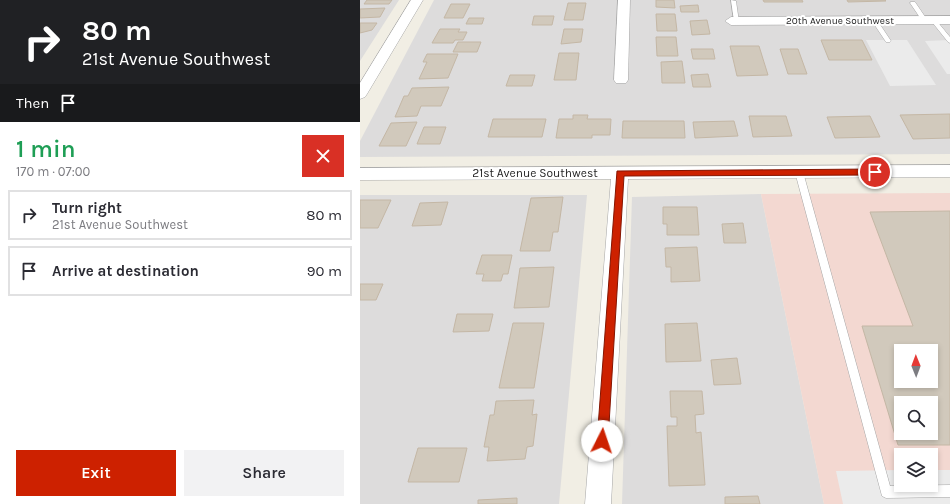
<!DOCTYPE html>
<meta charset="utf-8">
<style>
:root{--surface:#fff;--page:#f2f2f3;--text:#2b2b33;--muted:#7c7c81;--line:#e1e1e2;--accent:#cd2100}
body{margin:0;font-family:Karla,sans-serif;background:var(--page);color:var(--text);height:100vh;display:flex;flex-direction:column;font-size:15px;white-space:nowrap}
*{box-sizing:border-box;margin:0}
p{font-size:13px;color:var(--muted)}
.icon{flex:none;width:22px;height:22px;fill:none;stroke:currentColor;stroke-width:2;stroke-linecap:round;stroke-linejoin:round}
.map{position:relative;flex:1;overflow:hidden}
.details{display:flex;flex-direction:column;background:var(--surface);width:360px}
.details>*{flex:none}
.top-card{background:#202124;color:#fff;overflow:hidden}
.needle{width:26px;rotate:359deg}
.controls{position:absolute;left:534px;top:344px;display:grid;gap:8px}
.controls a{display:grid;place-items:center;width:44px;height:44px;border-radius:0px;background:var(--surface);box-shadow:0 2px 6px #0003;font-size:20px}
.pin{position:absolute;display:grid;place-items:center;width:34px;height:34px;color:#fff;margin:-17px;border:2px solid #fff;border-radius:50%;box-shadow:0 1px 4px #0007}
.me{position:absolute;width:44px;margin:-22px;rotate:4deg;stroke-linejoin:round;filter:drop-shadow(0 0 3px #0008)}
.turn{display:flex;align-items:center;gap:14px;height:84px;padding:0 16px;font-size:18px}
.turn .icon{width:52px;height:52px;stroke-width:2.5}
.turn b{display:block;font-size:28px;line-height:34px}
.then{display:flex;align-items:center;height:38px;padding:0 16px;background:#0003;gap:8px;font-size:15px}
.round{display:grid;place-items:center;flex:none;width:42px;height:42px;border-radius:0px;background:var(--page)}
.overview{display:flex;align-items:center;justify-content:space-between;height:68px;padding:0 16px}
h1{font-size:24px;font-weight:600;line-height:30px;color:#1e9e55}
.action{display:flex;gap:8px;margin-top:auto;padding:8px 16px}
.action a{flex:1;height:46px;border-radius:0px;background:var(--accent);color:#fff;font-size:16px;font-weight:600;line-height:46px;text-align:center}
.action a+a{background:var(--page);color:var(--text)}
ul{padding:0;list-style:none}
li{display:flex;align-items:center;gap:12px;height:50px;margin:0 8px 6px;padding:0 8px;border:2px solid var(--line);border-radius:0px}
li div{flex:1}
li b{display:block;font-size:15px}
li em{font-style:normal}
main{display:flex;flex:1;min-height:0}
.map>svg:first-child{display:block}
.residential{fill:#dddcdc}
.commercial{fill:#f3d8d1;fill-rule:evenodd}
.parking{fill:#ebebeb}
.building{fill:#d1c9bc;stroke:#c4b7a5;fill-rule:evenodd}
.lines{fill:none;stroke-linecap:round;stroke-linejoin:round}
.lane-casing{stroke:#a6a6a6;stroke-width:1}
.street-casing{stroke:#a6a6a6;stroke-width:1}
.lane{fill:#fff;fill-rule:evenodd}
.street{fill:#fff;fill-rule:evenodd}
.route{fill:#cd2100;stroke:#851500}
.labels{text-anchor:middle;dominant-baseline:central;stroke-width:4;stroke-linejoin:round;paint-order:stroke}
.far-street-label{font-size:10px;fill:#1f1f1f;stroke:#fff}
.street-label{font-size:12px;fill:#1f1f1f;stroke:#fff}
</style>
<main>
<section class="details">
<div class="top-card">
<div class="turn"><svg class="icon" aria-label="right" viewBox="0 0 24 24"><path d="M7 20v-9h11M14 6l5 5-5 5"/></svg><div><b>80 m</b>21st Avenue Southwest</div></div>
<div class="then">Then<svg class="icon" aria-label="arrive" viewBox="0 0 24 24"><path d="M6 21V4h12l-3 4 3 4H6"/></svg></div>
</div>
<div class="overview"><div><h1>1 min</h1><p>170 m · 07:00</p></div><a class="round" style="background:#d93025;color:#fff"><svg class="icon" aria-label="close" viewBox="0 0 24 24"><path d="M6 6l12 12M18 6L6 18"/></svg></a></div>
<ul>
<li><svg class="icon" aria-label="right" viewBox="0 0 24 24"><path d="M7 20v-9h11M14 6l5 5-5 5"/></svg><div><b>Turn right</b><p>21st Avenue Southwest</p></div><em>80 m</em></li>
<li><svg class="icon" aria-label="arrive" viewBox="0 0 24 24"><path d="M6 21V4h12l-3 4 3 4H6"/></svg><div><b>Arrive at destination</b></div><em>90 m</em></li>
</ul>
<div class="action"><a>Exit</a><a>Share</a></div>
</section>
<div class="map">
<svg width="590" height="504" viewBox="0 0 590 504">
<rect width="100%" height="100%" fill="#f1eee4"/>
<!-- residential -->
<g class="residential">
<polygon points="0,0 39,0 0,61"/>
<polygon points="74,0 590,0 590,154 0,157 0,141"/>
<polygon points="401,194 464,504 262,504 272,197"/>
<polygon points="0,195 227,195 199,504 0,504"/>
</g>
<!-- commercial -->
<path class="commercial" d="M590 193V504H464L401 194ZM541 351H571V381H541ZM541 403H571V433H541ZM541 455H571V485H541Z"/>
<!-- parking -->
<g class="parking">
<polygon points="506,40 547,40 576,85 530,86"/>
<polygon points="590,40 590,74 587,74 565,41"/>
<polygon points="541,470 541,485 571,485 571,470 590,470 590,504 483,504 476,471"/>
</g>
<!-- building -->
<g class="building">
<polygon points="7,0 32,0 29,4 4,4"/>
<polygon points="296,0 314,0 315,8 296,7"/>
<polygon points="403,0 442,0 443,2 404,2"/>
<polygon points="487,0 525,0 526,1 488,2"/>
<polygon points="208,3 226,3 223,20 204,20"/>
<polygon points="91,4 110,4 103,18 84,18"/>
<polygon points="338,5 339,12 321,12 320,6"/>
<polygon points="25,8 20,17 0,18 0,9"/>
<polygon points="296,14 315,14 317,31 297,31"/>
<polygon points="174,16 194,16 192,25 172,25"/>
<polygon points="109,18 124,18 122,24 106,24"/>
<polygon points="347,20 350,34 332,35 330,21"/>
<polygon points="0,23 17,23 12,30 0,33"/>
<polygon points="80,29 100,29 98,32 107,32 103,40 95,40 93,43 72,43"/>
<polygon points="204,29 223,29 221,42 201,44"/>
<polygon points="296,37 316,37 318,56 297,56"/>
<polygon points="461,40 502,40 512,60 469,60"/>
<polygon points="98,42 121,42 117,52 93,52"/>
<polygon points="370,46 399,46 408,75 377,76"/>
<polygon points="331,49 353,49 355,59 333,59"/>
<polygon points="420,49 438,49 447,74 428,74"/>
<polygon points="199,53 219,53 216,80 194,80"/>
<polygon points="67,54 98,54 88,78 59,79 67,62 63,62"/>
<polygon points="322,61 325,83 302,83 301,62"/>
<polygon points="348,74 351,87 333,87 331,75"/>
<polygon points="150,75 175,75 172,86 146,86"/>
<polygon points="89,87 81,106 61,106 57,116 35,117 44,96 48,96 52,88"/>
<polygon points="590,114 590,138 553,139 540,115"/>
<polygon points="213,115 228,115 227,119 251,119 250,135 232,135 232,138 196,138 199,119 213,119"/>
<polygon points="389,116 426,116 432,136 393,137"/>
<polygon points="510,116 520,137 475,138 467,117"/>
<polygon points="133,119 186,119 182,137 128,137"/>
<polygon points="263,121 324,121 325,138 262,138"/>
<polygon points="374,121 378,136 335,138 333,122"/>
<polygon points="57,122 46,146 19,146 31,123"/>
<polygon points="64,127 86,127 80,144 57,144"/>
<polygon points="203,197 198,232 193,232 190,251 160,251 171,198"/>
<polygon points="0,200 31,200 18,228 0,228"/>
<polygon points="88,202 81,225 52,226 60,203"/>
<polygon points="303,207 337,207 339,235 307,235 307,224 303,224"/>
<path d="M590 211V445H538L502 326H553L510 212ZM541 351H571V381H541ZM541 403H571V433H541Z"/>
<polygon points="383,223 386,243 364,243 362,224"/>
<polygon points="337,247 340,281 311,282 311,267 306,267 305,248"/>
<polygon points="122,255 152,255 148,274 143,274 141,281 122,281 124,274 116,274"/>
<polygon points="194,267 189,307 154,308 160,268"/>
<polygon points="0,284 23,284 16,300 0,300"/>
<polygon points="97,314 133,314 129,331 93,332"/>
<polygon points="153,323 184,323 174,388 139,388"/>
<polygon points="337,323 341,361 306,362 305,324"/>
<polygon points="377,358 381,384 354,385 351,360"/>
<polygon points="310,391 342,391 344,414 335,415 336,433 341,432 345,485 309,486 307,426 317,426 317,417 311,417"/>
<polygon points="174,400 172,415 177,414 173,446 167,447 165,459 127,461 129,447 124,447 130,415 134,415 136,401"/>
<polygon points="58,448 107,448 99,482 48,482"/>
<polygon points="398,496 400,504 365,504 365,497"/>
<polygon points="157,498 157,504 118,504 118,500"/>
</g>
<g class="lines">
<defs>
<g id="lane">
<polygon points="371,0 376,1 379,22 374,21"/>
<polygon points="551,2 555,2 568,21 567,22 563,22 550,3"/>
<polygon points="513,20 517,20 531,41 530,42 526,42 512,21"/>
<polygon points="572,20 576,20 590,37 590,43 588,42 572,22"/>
<polygon points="439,169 443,172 530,486 590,485 590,497 526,498 522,496 435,172"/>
</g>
<g id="street">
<polygon points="51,0 63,0 7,94 5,97 0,99 0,83"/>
<polygon points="258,0 270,0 268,80 266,83 256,83 254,80"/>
<polygon points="590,16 590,24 371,25 365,21 371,17"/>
<polygon points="590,165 590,177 268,179 251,504 225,504 251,179 0,180 0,168"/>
</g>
</defs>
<!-- lane casing -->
<use href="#lane" class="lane-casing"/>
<!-- street casing -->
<use href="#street" class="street-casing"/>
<!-- lane -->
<use href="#lane" class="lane"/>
<!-- street -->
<use href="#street" class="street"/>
</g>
<!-- route -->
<polygon class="route" points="515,169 519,172 515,175 264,176 248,441 247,445 242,447 238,445 237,441 257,171"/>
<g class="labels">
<!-- far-street labels -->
<g class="far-street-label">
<text x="480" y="21">20th Avenue Southwest</text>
</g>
<!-- street labels -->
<g class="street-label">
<text x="175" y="173">21st Avenue Southwest</text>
</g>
</g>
</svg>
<div class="controls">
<a><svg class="needle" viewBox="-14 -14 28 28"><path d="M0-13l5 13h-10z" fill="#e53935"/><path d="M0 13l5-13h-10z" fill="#7c7c81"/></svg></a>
<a><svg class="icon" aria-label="search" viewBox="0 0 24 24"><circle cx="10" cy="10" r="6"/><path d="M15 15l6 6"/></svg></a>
<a><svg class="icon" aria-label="layers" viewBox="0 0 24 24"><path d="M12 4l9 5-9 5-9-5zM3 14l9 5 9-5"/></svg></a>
</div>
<div class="pin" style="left:515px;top:172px;background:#d93025"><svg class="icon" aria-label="arrive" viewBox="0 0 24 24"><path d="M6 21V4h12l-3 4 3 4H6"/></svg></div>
<svg class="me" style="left:242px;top:441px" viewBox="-20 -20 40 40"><circle r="19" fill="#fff"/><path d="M0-13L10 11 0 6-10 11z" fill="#cd2100"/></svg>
</div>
</main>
